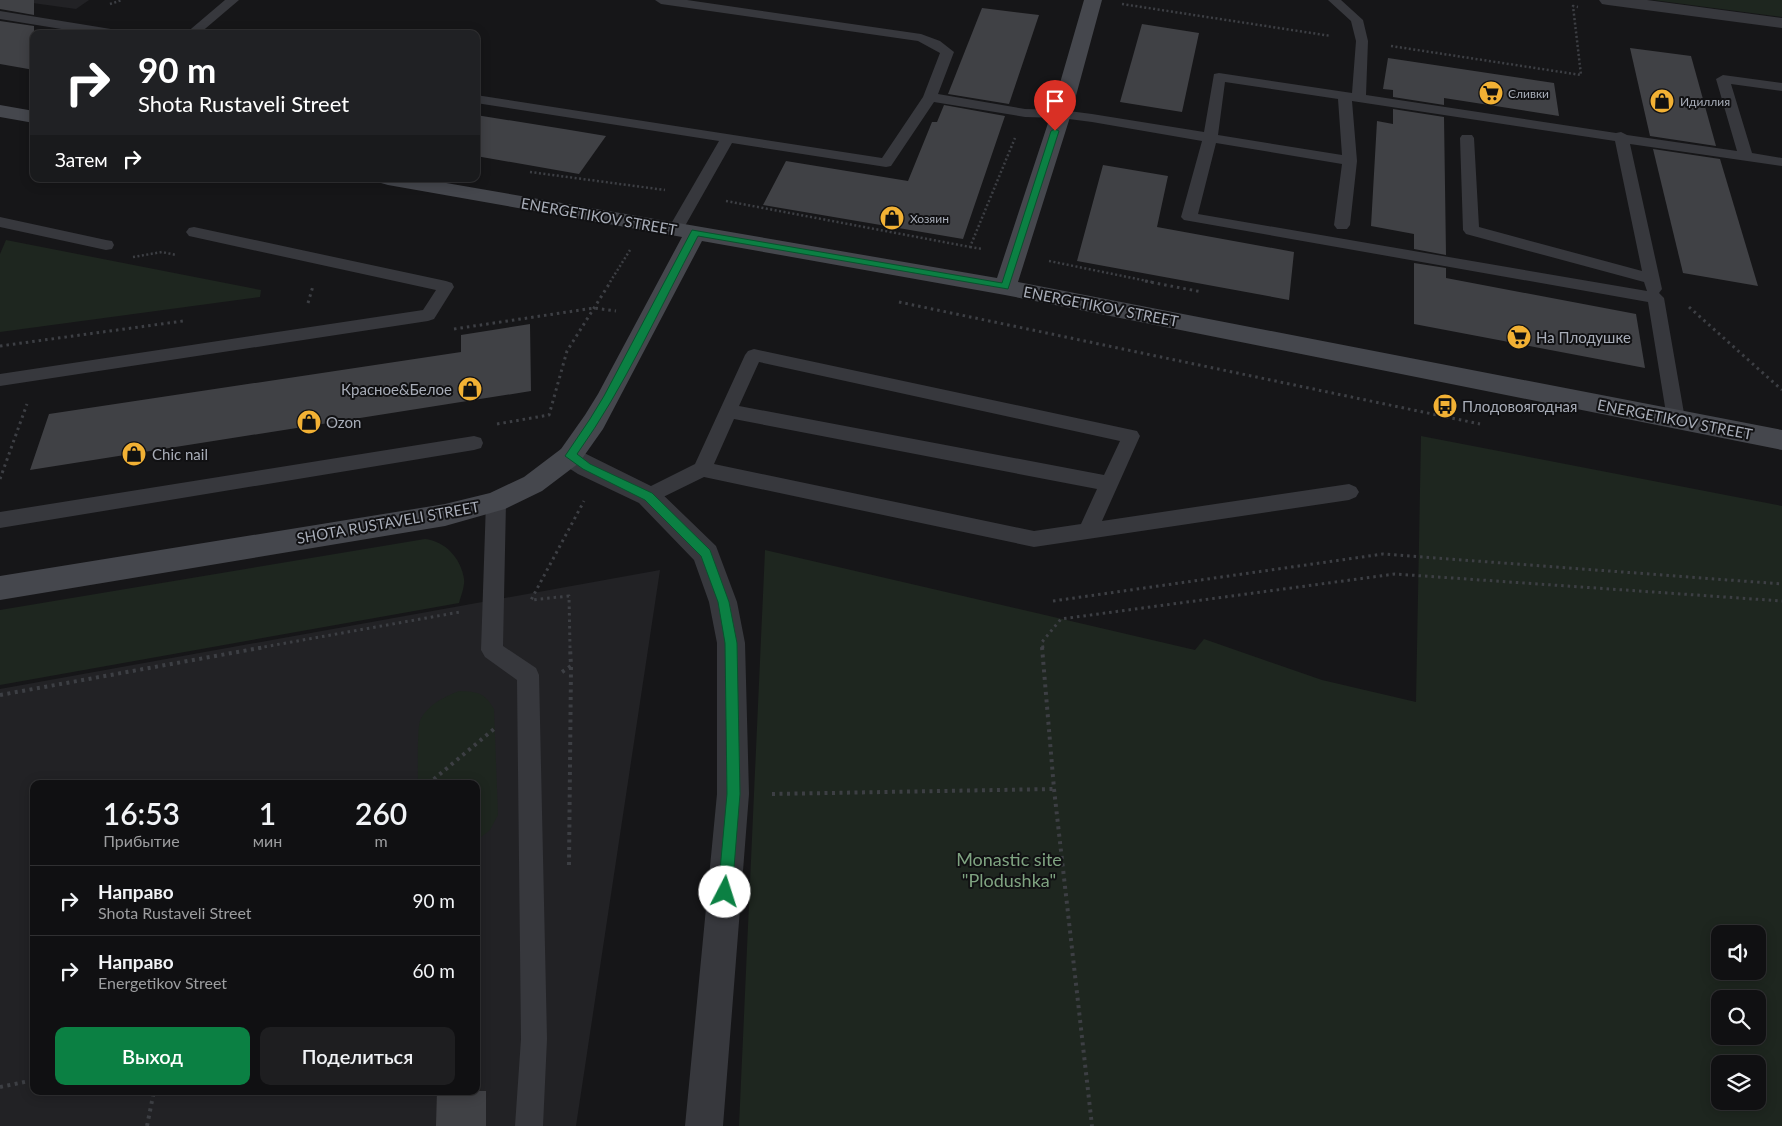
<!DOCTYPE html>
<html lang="ru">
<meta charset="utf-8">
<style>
:root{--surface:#101012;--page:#1e1e20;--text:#f1f3f6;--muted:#9c9d9f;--line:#303032;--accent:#0b8043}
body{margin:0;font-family:Lato,sans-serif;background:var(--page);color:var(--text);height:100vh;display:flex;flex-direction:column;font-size:19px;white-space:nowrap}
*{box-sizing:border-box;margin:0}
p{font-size:16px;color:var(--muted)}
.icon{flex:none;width:28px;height:28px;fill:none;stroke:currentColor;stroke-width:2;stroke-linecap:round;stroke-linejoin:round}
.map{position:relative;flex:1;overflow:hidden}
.details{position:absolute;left:30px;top:780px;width:450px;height:315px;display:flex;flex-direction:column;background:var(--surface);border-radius:10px;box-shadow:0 2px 12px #0003,0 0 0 1px var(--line)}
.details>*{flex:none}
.banner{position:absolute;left:30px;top:30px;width:450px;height:152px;border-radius:10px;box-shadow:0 2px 12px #0003,0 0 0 1px var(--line);background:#202124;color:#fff;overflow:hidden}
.tools{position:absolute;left:1711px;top:925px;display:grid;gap:10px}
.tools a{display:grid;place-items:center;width:55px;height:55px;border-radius:10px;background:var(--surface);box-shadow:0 2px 12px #0003,0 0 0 1px var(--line);font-size:25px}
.pin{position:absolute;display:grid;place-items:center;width:42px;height:42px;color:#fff;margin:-51px -21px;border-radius:50% 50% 50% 0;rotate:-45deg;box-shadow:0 0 5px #0007}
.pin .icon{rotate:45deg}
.me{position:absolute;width:55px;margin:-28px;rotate:5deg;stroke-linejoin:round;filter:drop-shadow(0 0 4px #0008)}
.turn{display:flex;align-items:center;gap:18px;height:105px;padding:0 25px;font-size:22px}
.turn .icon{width:65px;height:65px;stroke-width:2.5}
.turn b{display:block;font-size:35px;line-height:42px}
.then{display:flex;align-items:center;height:48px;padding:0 25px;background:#0003;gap:10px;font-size:19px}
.eta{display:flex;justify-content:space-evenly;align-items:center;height:85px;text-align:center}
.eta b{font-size:30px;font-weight:600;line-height:35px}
.primary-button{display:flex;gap:10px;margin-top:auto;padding:10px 25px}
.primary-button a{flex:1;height:58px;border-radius:10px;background:var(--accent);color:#fff;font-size:20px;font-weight:600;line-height:58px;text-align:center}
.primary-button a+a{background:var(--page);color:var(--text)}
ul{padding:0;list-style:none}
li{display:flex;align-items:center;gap:15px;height:70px;padding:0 25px;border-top:1px solid var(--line)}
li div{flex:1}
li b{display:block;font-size:19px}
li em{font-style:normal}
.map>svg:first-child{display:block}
.built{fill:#222225;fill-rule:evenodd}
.green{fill:#1e261f;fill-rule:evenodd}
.building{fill:#404145}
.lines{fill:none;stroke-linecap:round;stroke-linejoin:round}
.path-far2{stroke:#3d3f44;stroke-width:2.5;stroke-dasharray:2 2.5;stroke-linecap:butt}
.path-far1{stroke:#3d3f44;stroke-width:3;stroke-dasharray:2.5 4;stroke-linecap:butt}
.path{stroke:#3d3f44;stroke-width:4;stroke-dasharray:3 4.5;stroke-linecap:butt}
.lane{fill:#37383d;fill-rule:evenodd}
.street{fill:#37383d;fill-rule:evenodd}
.secondary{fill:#45474d;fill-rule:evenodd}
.route{fill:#0b8043;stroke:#07532c}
.labels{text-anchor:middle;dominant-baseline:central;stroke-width:4;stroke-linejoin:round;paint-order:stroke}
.far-poi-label{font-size:12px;fill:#a8adb8;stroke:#111113;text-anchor:start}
.street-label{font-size:15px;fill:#a8adb8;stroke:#111113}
.poi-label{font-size:15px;fill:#a8adb8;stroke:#111113;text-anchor:start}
.near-park-label{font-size:18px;fill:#7fa381;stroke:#111113}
</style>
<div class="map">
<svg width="1782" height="1126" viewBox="0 0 1782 1126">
<rect width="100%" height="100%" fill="#161618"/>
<!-- built -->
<g class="built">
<polygon points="11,0 89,0 76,9"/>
<path d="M660 570 576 1126H0V689ZM34 784H476V1091H34Z"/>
</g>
<!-- green -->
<g class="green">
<polygon points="1653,0 1782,0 1782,17"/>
<polygon points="6,240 261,290 260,297 0,332 0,254"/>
<path d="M1421 436 1782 506V1126H739L765 550 1195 650 1204 639 1322 680 1416 702ZM1720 934H1758V971H1720ZM1720 999H1758V1036H1720ZM1720 1064H1758V1101H1720Z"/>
<path d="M425 539C445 541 461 558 464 579 465 586 461 596 459 603L0 685V610Z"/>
<path d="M459 691C478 692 484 692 494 709L498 815 490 830 476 841V784H418C418 772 417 730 420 721 427 705 444 697 459 691Z"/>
</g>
<!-- building -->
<g class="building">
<polygon points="0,0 34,0 34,15 0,9"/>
<polygon points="982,8 1039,15 1009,104 948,94"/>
<polygon points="0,21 34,26 34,70 0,64"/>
<polygon points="1142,24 1199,33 1182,112 1120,102"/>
<polygon points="1630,48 1691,56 1716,146 1650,136"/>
<polygon points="1388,58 1554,83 1559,116 1444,98 1444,105 1393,97 1393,90 1383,89"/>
<polygon points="944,105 1005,116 963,239 763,205 786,161 908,181 932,122 937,122"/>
<polygon points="1393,109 1444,117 1446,255 1414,249 1414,234 1371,226 1377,121 1393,124"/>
<polygon points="476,115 564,129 606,136 579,174 476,156"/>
<polygon points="1653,149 1720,159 1758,286 1683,273"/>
<polygon points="1103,165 1168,176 1157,227 1294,252 1289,300 1077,261"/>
<polygon points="1414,263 1446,268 1446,278 1636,314 1645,368 1414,324"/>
<polygon points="530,324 531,391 30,470 49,414 461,352 461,335"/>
<polygon points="437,1091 486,1091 486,1126 436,1126"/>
</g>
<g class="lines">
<!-- path-far2 -->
<g class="path-far2">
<polyline points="110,4 122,0"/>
<polyline points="1122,4 1331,36"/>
<polyline points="1391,46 1581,75 1573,6 1578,7"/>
<polyline points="530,172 665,190"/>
<polyline points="726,201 970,247 1015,138"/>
<polyline points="970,247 983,249"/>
<polyline points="133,257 162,252 176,255"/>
<polyline points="1049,261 1152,282"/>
<polyline points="610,282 630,250"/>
</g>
<!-- path-far1 -->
<g class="path-far1">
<polyline points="1145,281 1202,292"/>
<polyline points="899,302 1480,424"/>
<polyline points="308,303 313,286"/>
<polyline points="1689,307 1782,390"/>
<polyline points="454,329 594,308 616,311"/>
<polyline points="0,346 183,321"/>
<polyline points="497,424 549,415 567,351 611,281"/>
<polyline points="0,479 27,404"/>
<polyline points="1053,601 1383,554 1782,584"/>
<polyline points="258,648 460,612"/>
<polyline points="570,648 569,596 531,600 584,501"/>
<polyline points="1043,648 1042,642 1061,619 1395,574 1782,601"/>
</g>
<!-- path -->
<g class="path">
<polyline points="1042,647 1054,789 1092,1126"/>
<polyline points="562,672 571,666 570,647"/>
<polyline points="0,695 265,647"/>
<polyline points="428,784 494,729"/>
<polyline points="772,794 1054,789"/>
<polyline points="569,865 571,666"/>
<polyline points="0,1087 34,1080"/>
<polyline points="147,1126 154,1091"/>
</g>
<!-- lane -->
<g class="lane">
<polygon points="225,0 239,0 199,34 185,34"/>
<path d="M655 0H687L921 34 940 41 954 52 938 94 1025 109 1061 110 1092 114 1204 132 1214 74 1219 73 1352 93 1356 41 1351 21 1328 0H1341L1363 20 1368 41 1366 95 1616 133 1621 132 1627 135 1737 151 1716 79 1723 75 1782 83V91L1731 84 1752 153 1782 158V166L1630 144 1662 289 1659 293 1664 298 1685 419 1682 424 1676 426 1670 424 1667 419 1648 302 1184 220 1181 217 1202 141 1092 122 1061 118 1025 117 934 102 891 166 886 167 732 143 681 233H671L668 229 719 141 476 103V95L882 158 923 97 940 53 918 41 661 4ZM1225 82 1338 99 1342 155 1218 135ZM1352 101 1615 141 1642 271 1479 227 1474 138 1472 135H1462L1460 138 1463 230 1466 234 1644 282 1647 291 1198 214 1216 143 1342 164 1334 225 1337 229H1347L1350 225 1357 161Z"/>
<polygon points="0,11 117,30 123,34 92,34 0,19"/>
<polygon points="0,217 106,240 112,241 114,245 112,249 106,250 0,227"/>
<polygon points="194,227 446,281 452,283 454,287 434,319 428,321 0,386 0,374 423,310 436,290 189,236 186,232 189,228"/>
<path d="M754 349 1137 431 1140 436 1102 521 1349 484 1356 487 1359 492 1356 497 1349 500 1034 547 704 477 655 501 648 504 641 501 638 496 641 491 695 464 745 355 748 351ZM759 362 1120 441 1104 475 739 406ZM734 419 1097 489 1081 524 1034 531 714 464Z"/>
<polygon points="474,436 481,438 483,443 481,448 474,450 0,528 0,512"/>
<polygon points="496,494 503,497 506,502 503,646 536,668 539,675 547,1039 543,1126 515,1126 521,1039 517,680 485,657 481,650 486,502 489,497"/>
</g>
<!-- street -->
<g class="street">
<polygon points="1599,0 1647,0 1782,18 1782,28 1608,5 1602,4"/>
<polygon points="570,446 657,489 716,546 737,602 745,643 749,794 723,1126 685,1126 717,794 717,643 709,602 694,560 639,503 578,474 561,463 557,456 561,449"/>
</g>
<!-- secondary -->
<g class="secondary">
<polygon points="1084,0 1102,0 1071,114 1018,282 1782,430 1782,450 1005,295 702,241 603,429 579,463 542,491 505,509 445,526 0,600 0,576 445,504 490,493 524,477 561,449 585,415 598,394 682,237 388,185 381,183 378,179 423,179 997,278 1051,114"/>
<polygon points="0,105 34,111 34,123 0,117"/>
</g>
</g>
<!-- route -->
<path class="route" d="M1055 129 1059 131 1008 289 698 236C659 309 625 387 577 454L590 464 652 493 710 550 729 602 737 643 740 794 732 892 730 897 725 899 720 897 718 892 727 794 725 643 718 602 701 556 645 500 583 469 565 456 590 419 604 396 692 230 1002 283 1051 131Z"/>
<!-- icons -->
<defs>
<symbol id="supermarket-disc" viewBox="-11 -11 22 22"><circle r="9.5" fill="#f2b134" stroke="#111113"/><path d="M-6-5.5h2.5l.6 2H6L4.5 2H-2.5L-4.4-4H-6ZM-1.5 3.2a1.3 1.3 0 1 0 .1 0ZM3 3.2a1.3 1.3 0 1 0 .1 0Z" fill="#111"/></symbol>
<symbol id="shop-disc" viewBox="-11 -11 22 22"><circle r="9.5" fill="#f2b134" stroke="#111113"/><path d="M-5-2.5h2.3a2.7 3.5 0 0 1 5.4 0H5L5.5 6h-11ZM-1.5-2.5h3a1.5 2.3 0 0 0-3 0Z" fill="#111"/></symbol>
<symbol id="bus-disc" viewBox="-11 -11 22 22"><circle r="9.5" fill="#f2b134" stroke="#111113"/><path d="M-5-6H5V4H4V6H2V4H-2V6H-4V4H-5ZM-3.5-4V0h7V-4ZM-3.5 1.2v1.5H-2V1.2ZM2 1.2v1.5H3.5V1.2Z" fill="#111"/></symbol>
</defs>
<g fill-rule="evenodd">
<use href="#supermarket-disc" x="1477" y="79" width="28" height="28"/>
<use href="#shop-disc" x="1648" y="87" width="28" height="28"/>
<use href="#shop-disc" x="878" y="204" width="28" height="28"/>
<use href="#supermarket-disc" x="1505" y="323" width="28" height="28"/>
<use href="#shop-disc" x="456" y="375" width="28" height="28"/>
<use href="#bus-disc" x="1431" y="392" width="28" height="28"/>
<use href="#shop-disc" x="295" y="408" width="28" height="28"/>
<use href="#shop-disc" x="120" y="440" width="28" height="28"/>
</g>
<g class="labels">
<!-- far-poi labels -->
<g class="far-poi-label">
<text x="1508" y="93">Сливки</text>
<text x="1680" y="101">Идиллия</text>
<text x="910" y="218">Хозяин</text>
</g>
<!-- street labels -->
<g class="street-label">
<text transform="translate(599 216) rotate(10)">ENERGETIKOV STREET</text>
<text transform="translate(1101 306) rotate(11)">ENERGETIKOV STREET</text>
<text transform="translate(1675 419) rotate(11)">ENERGETIKOV STREET</text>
<text transform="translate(388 522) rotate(-10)">SHOTA RUSTAVELI STREET</text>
</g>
<!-- poi labels -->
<g class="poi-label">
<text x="1536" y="337">На Плодушке</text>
<text x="452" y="389" text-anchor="end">Красное&amp;Белое</text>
<text x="1462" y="406">Плодовоягодная</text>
<text x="326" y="422">Ozon</text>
<text x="152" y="454">Chic nail</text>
</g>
<!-- near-park labels -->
<g class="near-park-label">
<text x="1009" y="859">Monastic site<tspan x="1009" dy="21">"Plodushka"</tspan></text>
</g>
</g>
</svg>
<div class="tools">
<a><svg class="icon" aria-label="sound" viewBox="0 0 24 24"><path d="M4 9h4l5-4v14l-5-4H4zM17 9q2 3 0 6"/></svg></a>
<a><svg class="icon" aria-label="search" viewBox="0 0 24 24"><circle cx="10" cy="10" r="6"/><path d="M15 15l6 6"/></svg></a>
<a><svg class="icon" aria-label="layers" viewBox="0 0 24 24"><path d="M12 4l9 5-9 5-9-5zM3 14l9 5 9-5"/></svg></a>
</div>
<div class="pin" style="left:1055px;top:131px;background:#d93025"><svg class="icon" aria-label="arrive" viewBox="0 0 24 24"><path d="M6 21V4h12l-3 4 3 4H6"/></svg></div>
<svg class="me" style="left:725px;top:892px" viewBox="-20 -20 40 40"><circle r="19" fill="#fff"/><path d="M0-13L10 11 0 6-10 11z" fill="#0b8043"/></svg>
<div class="banner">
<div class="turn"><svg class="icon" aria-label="right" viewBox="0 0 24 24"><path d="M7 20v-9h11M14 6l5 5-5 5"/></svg><div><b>90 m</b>Shota Rustaveli Street</div></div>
<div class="then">Затем<svg class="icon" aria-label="right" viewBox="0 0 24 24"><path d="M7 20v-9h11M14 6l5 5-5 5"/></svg></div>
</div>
<section class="details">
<div class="eta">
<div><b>16:53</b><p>Прибытие</p></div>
<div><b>1</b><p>мин</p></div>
<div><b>260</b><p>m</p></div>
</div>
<ul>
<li><svg class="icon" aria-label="right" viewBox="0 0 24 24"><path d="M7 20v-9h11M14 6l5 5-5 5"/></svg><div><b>Направо</b><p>Shota Rustaveli Street</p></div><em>90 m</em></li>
<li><svg class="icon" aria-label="right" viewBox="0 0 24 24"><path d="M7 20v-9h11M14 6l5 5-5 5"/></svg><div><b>Направо</b><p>Energetikov Street</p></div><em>60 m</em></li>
</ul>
<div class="primary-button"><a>Выход</a><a>Поделиться</a></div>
</section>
</div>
